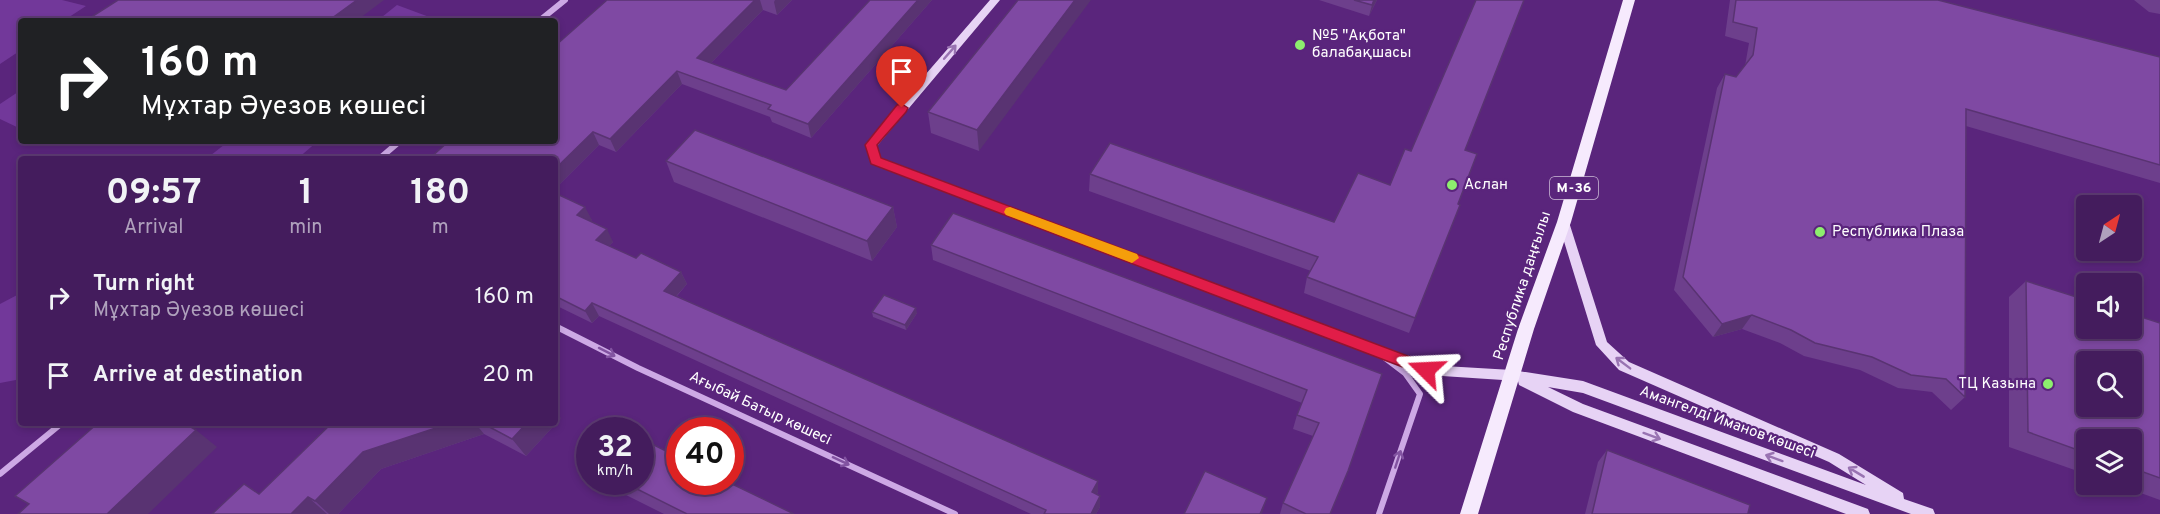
<!DOCTYPE html>
<meta charset="utf-8">
<style>
:root{--surface:#441c5d;--page:#4e2966;--text:#f1f3f6;--muted:#afa1bc;--line:#5c3a72}
body{margin:0;font-family:Overpass,sans-serif;background:var(--page);color:var(--text);height:100vh;display:flex;flex-direction:column;font-size:22px;white-space:nowrap}
*{box-sizing:border-box;margin:0}
p{font-size:20px;color:var(--muted)}
.icon{flex:none;width:33px;height:33px;fill:none;stroke:currentColor;stroke-width:2;stroke-linecap:round;stroke-linejoin:round}
.map{position:relative;flex:1;overflow:hidden}
.drawer{position:absolute;left:18px;top:156px;width:540px;height:270px;display:flex;flex-direction:column;background:var(--surface);border-radius:6px;box-shadow:0 3px 9px #0003,0 0 0 2px var(--line)}
.drawer>*{flex:none}
.hud{position:absolute;left:18px;top:18px;width:540px;height:126px;border-radius:6px;box-shadow:0 3px 9px #0003,0 0 0 2px var(--line);background:#202124;color:#fff;overflow:hidden}
.needle{width:39px;rotate:36deg}
.buttons{position:absolute;left:2076px;top:195px;display:grid;gap:12px}
.buttons a{display:grid;place-items:center;width:66px;height:66px;border-radius:6px;background:var(--surface);box-shadow:0 3px 9px #0003,0 0 0 2px var(--line);font-size:30px}
.speed{position:absolute;left:576px;top:417px;display:flex;gap:12px;font-size:30px;font-weight:700;text-align:center}
.speed>*{display:grid;place-content:center;width:78px;height:78px;border-radius:50%;background:var(--surface);box-shadow:0 3px 9px #0003,0 0 0 2px var(--line);line-height:1}
.speed small{font-size:15px;font-weight:400}
.speed .limit{border:9px solid #d22;background:#fff;color:#111}
.pin{position:absolute;display:grid;place-items:center;width:51px;height:51px;color:#fff;margin:-62px -26px;border-radius:50% 50% 50% 0;rotate:-45deg;box-shadow:0 0 6px #0007}
.pin .icon{rotate:45deg}
.me{position:absolute;width:66px;margin:-33px;rotate:291deg;stroke-linejoin:round;filter:drop-shadow(0 0 4px #0008)}
.turn{display:flex;align-items:center;gap:21px;height:126px;padding:0 24px;font-size:27px}
.turn .icon{width:78px;height:78px;stroke-width:2.5}
.turn b{display:block;font-size:42px;line-height:51px}
.eta{display:flex;justify-content:space-evenly;align-items:center;height:102px;text-align:center}
.eta b{font-size:36px;font-weight:700;line-height:42px}
ul{padding:0;list-style:none}
li{display:flex;align-items:center;gap:18px;height:78px;padding:0 24px}
li div{flex:1}
li b{display:block;font-size:22px}
li em{font-style:normal}
.map>svg:first-child{display:block}
.green{fill:#72389a}
.lines{fill:none;stroke-linecap:round;stroke-linejoin:round}
.street{stroke:#cda9e5;stroke-width:6}
.secondary{fill:#e7d3f5;fill-rule:evenodd}
.primary{fill:#f6eafd;fill-rule:evenodd}
.wall{fill:#6d3f8c}
.shaded-wall{fill:#593372}
.building{fill:#7f49a3;stroke:#593372;stroke-width:1.5;fill-rule:evenodd}
.oneway{stroke:#9973b2}
.oneway2{stroke:#8253a1}
.route{fill:#e11d48;stroke:#92132f;stroke-width:1.5}
.slow{fill:#f59e0b}
.poi-dot{fill:#8dee6e;stroke:#5a257c;stroke-width:2}
.labels{text-anchor:middle;dominant-baseline:central;stroke-width:4.5;stroke-linejoin:round;paint-order:stroke}
.shield{fill:#5a257c;stroke:#cebed8;stroke-width:1.5}
.shield-label{font-size:14px;font-weight:bold;fill:#fff}
.poi-label{font-size:15px;fill:#fff;stroke:#5a257c;text-anchor:start}
.street-label{font-size:15px;fill:#fff;stroke:#5a257c}
</style>
<div class="map">
<svg width="2160" height="514" viewBox="0 0 2160 514">
<rect width="100%" height="100%" fill="#5a257c"/>
<!-- green -->
<g class="green">
<polygon points="0,0 62,0 86,6 63,21 21,21 21,50 0,64"/>
<polygon points="397,5 440,21 377,21"/>
<polygon points="21,90 21,129 0,119 0,104"/>
<polygon points="229,141 318,141 297,159 206,159"/>
<polygon points="21,293 21,379 0,383 0,304"/>
</g>
<g class="lines">
<!-- street -->
<g class="street">
<polyline points="539,21 565,0"/>
<polyline points="379,159 400,141"/>
<polyline points="555,326 638,368 955,514"/>
<polyline points="0,474 62,423"/>
<polyline points="1379,514 1420,394 1405,373 1384,357"/>
</g>
<!-- secondary -->
<polygon class="secondary" points="990,0 1000,0 877,146 881,158 1427,365 1512,370 1583,381 1866,485 1829,462 1619,370 1596,345 1558,222 1564,217 1568,219 1607,342 1629,362 1839,454 1903,493 1904,499 1933,509 1935,514 1911,514 1583,393 1548,387 1583,404 1868,509 1870,514 1846,514 1573,412 1519,385 1518,381 1427,375 872,164 865,145 867,142"/>
<!-- primary -->
<polygon class="primary" points="1623,0 1635,0 1571,222 1534,329 1478,514 1460,514 1518,329 1557,222"/>
</g>
<!-- wall -->
<g class="wall">
<polygon points="607,0 792,0 777,15 763,10 711,63 786,90 870,0 932,0 811,138 772,122 770,117 682,84 616,152 599,145 555,189 555,159"/>
<polygon points="1018,0 979,151 931,133 928,112"/>
<polygon points="1319,0 1377,0 1369,16"/>
<polygon points="1730,0 1938,0 2160,57 2160,183 1966,126 1965,397 1951,410 1932,392 1898,388 1860,370 1804,356 1780,343 1742,329 1713,337 1674,290 1717,88 1725,74 1736,77 1745,66 1749,43 1725,36"/>
<polygon points="2134,0 2160,0 2160,14 2149,12"/>
<polygon points="1465,150 1458,204 1460,205 1409,333 1304,293 1307,277 1311,271 1089,191 1090,174 1334,222 1390,185"/>
<polygon points="666,161 893,207 897,227 872,261 674,182"/>
<polygon points="555,193 592,220 590,221 613,242 609,246 636,258 681,272 687,284 677,296 1098,492 1097,494 1100,496 1100,507 1096,514 1031,514 599,316 592,323 555,305"/>
<polygon points="931,245 1382,374 1343,484 1330,514 1280,514 1283,503 1313,436 1293,429 1297,415 1302,403 933,260"/>
<polygon points="2026,281 2160,323 2160,500 2116,484 2132,484 2132,440 2086,440 2086,474 2009,447 2009,297"/>
<polygon points="872,312 917,313 906,330 873,317"/>
<polygon points="561,418 526,456 484,434 381,469 338,514 212,514 259,494 332,423 555,423"/>
<polygon points="1607,450 1748,513 1750,514 1585,514 1598,462"/>
<polygon points="600,482 640,482 794,514 664,514"/>
</g>
<!-- shaded-wall -->
<g class="shaded-wall">
<polygon points="357,0 384,0 356,21 328,21"/>
<polygon points="755,0 760,0 763,10 702,72 697,58"/>
<polygon points="775,0 792,0 777,15 774,2"/>
<polygon points="918,0 932,0 811,138 808,124"/>
<polygon points="1075,0 1091,0 979,151 977,130"/>
<polygon points="1374,0 1377,0 1369,16 1372,5"/>
<polygon points="677,71 682,84 616,152 610,139"/>
<polygon points="593,132 599,145 555,189 555,169"/>
<polygon points="585,207 592,220 583,228 577,215"/>
<polygon points="893,207 897,227 872,261 867,241"/>
<polygon points="607,229 613,242 603,253 596,240"/>
<polygon points="681,272 687,284 670,303 664,291"/>
<polygon points="592,303 599,316 592,323 585,311"/>
<polygon points="916,308 917,313 906,330 905,325"/>
<polygon points="1752,315 1742,329 1713,337 1722,324"/>
<polygon points="555,410 561,418 526,456 512,439 527,423 555,423"/>
<polygon points="451,423 475,423 484,434 381,469 338,514 329,514 315,501 363,452"/>
<polygon points="196,430 217,447 148,514 107,514"/>
<polygon points="1098,481 1098,492 1092,503 1092,492"/>
<polygon points="1100,496 1100,507 1096,514 1091,514"/>
<polygon points="308,497 327,514 291,514"/>
<polygon points="1267,498 1262,514 1260,514"/>
</g>
<!-- building -->
<g class="building">
<polygon points="118,0 357,0 328,21 85,21"/>
<polygon points="607,0 755,0 697,58 786,90 870,0 918,0 808,124 768,109 771,105 677,71 610,139 593,132 555,169 555,159 429,159 449,141 555,141 555,46"/>
<polygon points="1018,0 1075,0 977,130 928,112"/>
<polygon points="1354,0 1374,0 1372,5"/>
<polygon points="1476,0 1524,0 1465,150 1477,154 1458,204 1460,205 1415,318 1307,277 1318,257 1090,174 1110,143 1334,222 1358,173 1390,185 1405,149 1411,151"/>
<polygon points="1736,0 1938,0 2160,57 2160,165 1966,109 1965,397 1946,379 1911,375 1872,357 1815,343 1791,330 1752,315 1722,324 1683,277 1725,74 1736,77 1753,55 1757,28 1733,22"/>
<polygon points="695,130 893,207 867,241 666,161"/>
<polygon points="555,193 585,207 577,215 607,229 596,240 636,258 641,253 681,272 664,291 1098,481 1092,492 1100,496 1091,514 1044,514 1046,510 592,303 585,311 555,296"/>
<polygon points="953,213 1382,374 1348,471 1330,514 1306,514 1283,503 1319,423 1297,415 1307,390 931,245"/>
<path d="M2026 281 2086 300V328H2132V314L2160 323V478L2132 468V440H2086V453L2028 432ZM2086 362H2132V406H2086Z"/>
<polygon points="884,295 916,308 905,325 872,312"/>
<polygon points="98,423 184,423 196,430 107,514 18,514 29,504 15,496"/>
<polygon points="332,423 451,423 363,452 315,501 308,497 291,514 212,514 244,484 259,494"/>
<polygon points="482,423 527,423 512,439"/>
<polygon points="616,426 625,430 613,430"/>
<polygon points="640,438 680,458 680,482 728,482 794,514 687,514 623,482 640,482"/>
<polygon points="1607,450 1750,505 1748,513 1750,514 1592,514"/>
<polygon points="590,457 590,465 585,462"/>
<polygon points="1205,471 1267,498 1260,514 1184,514"/>
</g>
<!-- one-way arrows -->
<defs><path id="oneway-shaft" d="M-6 0H5M1.5-3L5.5 0L1.5 3" fill="none" stroke-width="1.6" stroke-linecap="round" stroke-linejoin="round" transform="scale(1.5)"/></defs>
<g class="oneway">
<use href="#oneway-shaft" transform="translate(950 52) rotate(-49)"/>
<use href="#oneway-shaft" transform="translate(1623 363) rotate(-143)"/>
<use href="#oneway-shaft" transform="translate(1652 436) rotate(20)"/>
<use href="#oneway-shaft" transform="translate(1774 458) rotate(-160)"/>
<use href="#oneway-shaft" transform="translate(1856 472) rotate(-149)"/>
</g>
<g class="oneway2">
<use href="#oneway-shaft" transform="translate(607 352) rotate(27)"/>
<use href="#oneway-shaft" transform="translate(1398 459) rotate(-72)"/>
<use href="#oneway-shaft" transform="translate(841 461) rotate(25)"/>
</g>
<!-- route -->
<polygon class="route" points="902,104 908,108 906,112 877,145 881,158 1432,365 1434,370 1432,374 1426,376 1421,374 871,164 865,145 897,105"/>
<!-- slow -->
<polygon class="slow" points="1010,207 1137,254 1139,258 1132,263 1006,215 1004,212 1006,208"/>
<!-- markers -->
<g class="poi-dot">
<circle cx="1300" cy="45" r="6"/>
<circle cx="1452" cy="185" r="6"/>
<circle cx="1820" cy="232" r="6"/>
<circle cx="2048" cy="384" r="6"/>
</g>
<g class="labels">
<!-- shield labels -->
<rect class="shield" x="1550" y="177" width="48" height="22" rx="4.5"/>
<g class="shield-label">
<text x="1574" y="188">M-36</text>
</g>
<!-- poi labels -->
<g class="poi-label">
<text x="1312" y="36">№5 "Ақбота"<tspan x="1312" dy="17">балабақшасы</tspan></text>
<text x="1464" y="185">Аслан</text>
<text x="1832" y="232">Республика Плаза</text>
<text x="2036" y="384" text-anchor="end">ТЦ Казына</text>
</g>
<!-- street labels -->
<g class="street-label">
<text transform="translate(1523 286) rotate(-72)">Республика даңғылы</text>
<text transform="translate(760 409) rotate(25)">Ағыбай Батыр көшесі</text>
<text transform="translate(1727 423) rotate(20)">Амангелді Иманов көшесі</text>
</g>
</g>
</svg>
<div class="buttons">
<a><svg class="needle" viewBox="-14 -14 28 28"><path d="M0-13l5 13h-10z" fill="#e53935"/><path d="M0 13l5-13h-10z" fill="#afa1bc"/></svg></a>
<a><svg class="icon" aria-label="sound" viewBox="0 0 24 24"><path d="M4 9h4l5-4v14l-5-4H4zM17 9q2 3 0 6"/></svg></a>
<a><svg class="icon" aria-label="search" viewBox="0 0 24 24"><circle cx="10" cy="10" r="6"/><path d="M15 15l6 6"/></svg></a>
<a><svg class="icon" aria-label="layers" viewBox="0 0 24 24"><path d="M12 4l9 5-9 5-9-5zM3 14l9 5 9-5"/></svg></a>
</div>
<div class="speed"><div>32<small>km/h</small></div><div class="limit">40</div></div>
<div class="pin" style="left:902px;top:108px;background:#d93025"><svg class="icon" aria-label="arrive" viewBox="0 0 24 24"><path d="M6 21V4h12l-3 4 3 4H6"/></svg></div>
<svg class="me" style="left:1426px;top:370px" viewBox="-20 -20 40 40"><path d="M0-17L14 15 0 8-14 15z" fill="#e11d48" stroke="#fff" stroke-width="4"/></svg>
<div class="hud">
<div class="turn"><svg class="icon" aria-label="right" viewBox="0 0 24 24"><path d="M7 20v-9h11M14 6l5 5-5 5"/></svg><div><b>160 m</b>Мұхтар Әуезов көшесі</div></div>
</div>
<section class="drawer">
<div class="eta">
<div><b>09:57</b><p>Arrival</p></div>
<div><b>1</b><p>min</p></div>
<div><b>180</b><p>m</p></div>
</div>
<ul>
<li><svg class="icon" aria-label="right" viewBox="0 0 24 24"><path d="M7 20v-9h11M14 6l5 5-5 5"/></svg><div><b>Turn right</b><p>Мұхтар Әуезов көшесі</p></div><em>160 m</em></li>
<li><svg class="icon" aria-label="arrive" viewBox="0 0 24 24"><path d="M6 21V4h12l-3 4 3 4H6"/></svg><div><b>Arrive at destination</b></div><em>20 m</em></li>
</ul>
</section>
</div>
